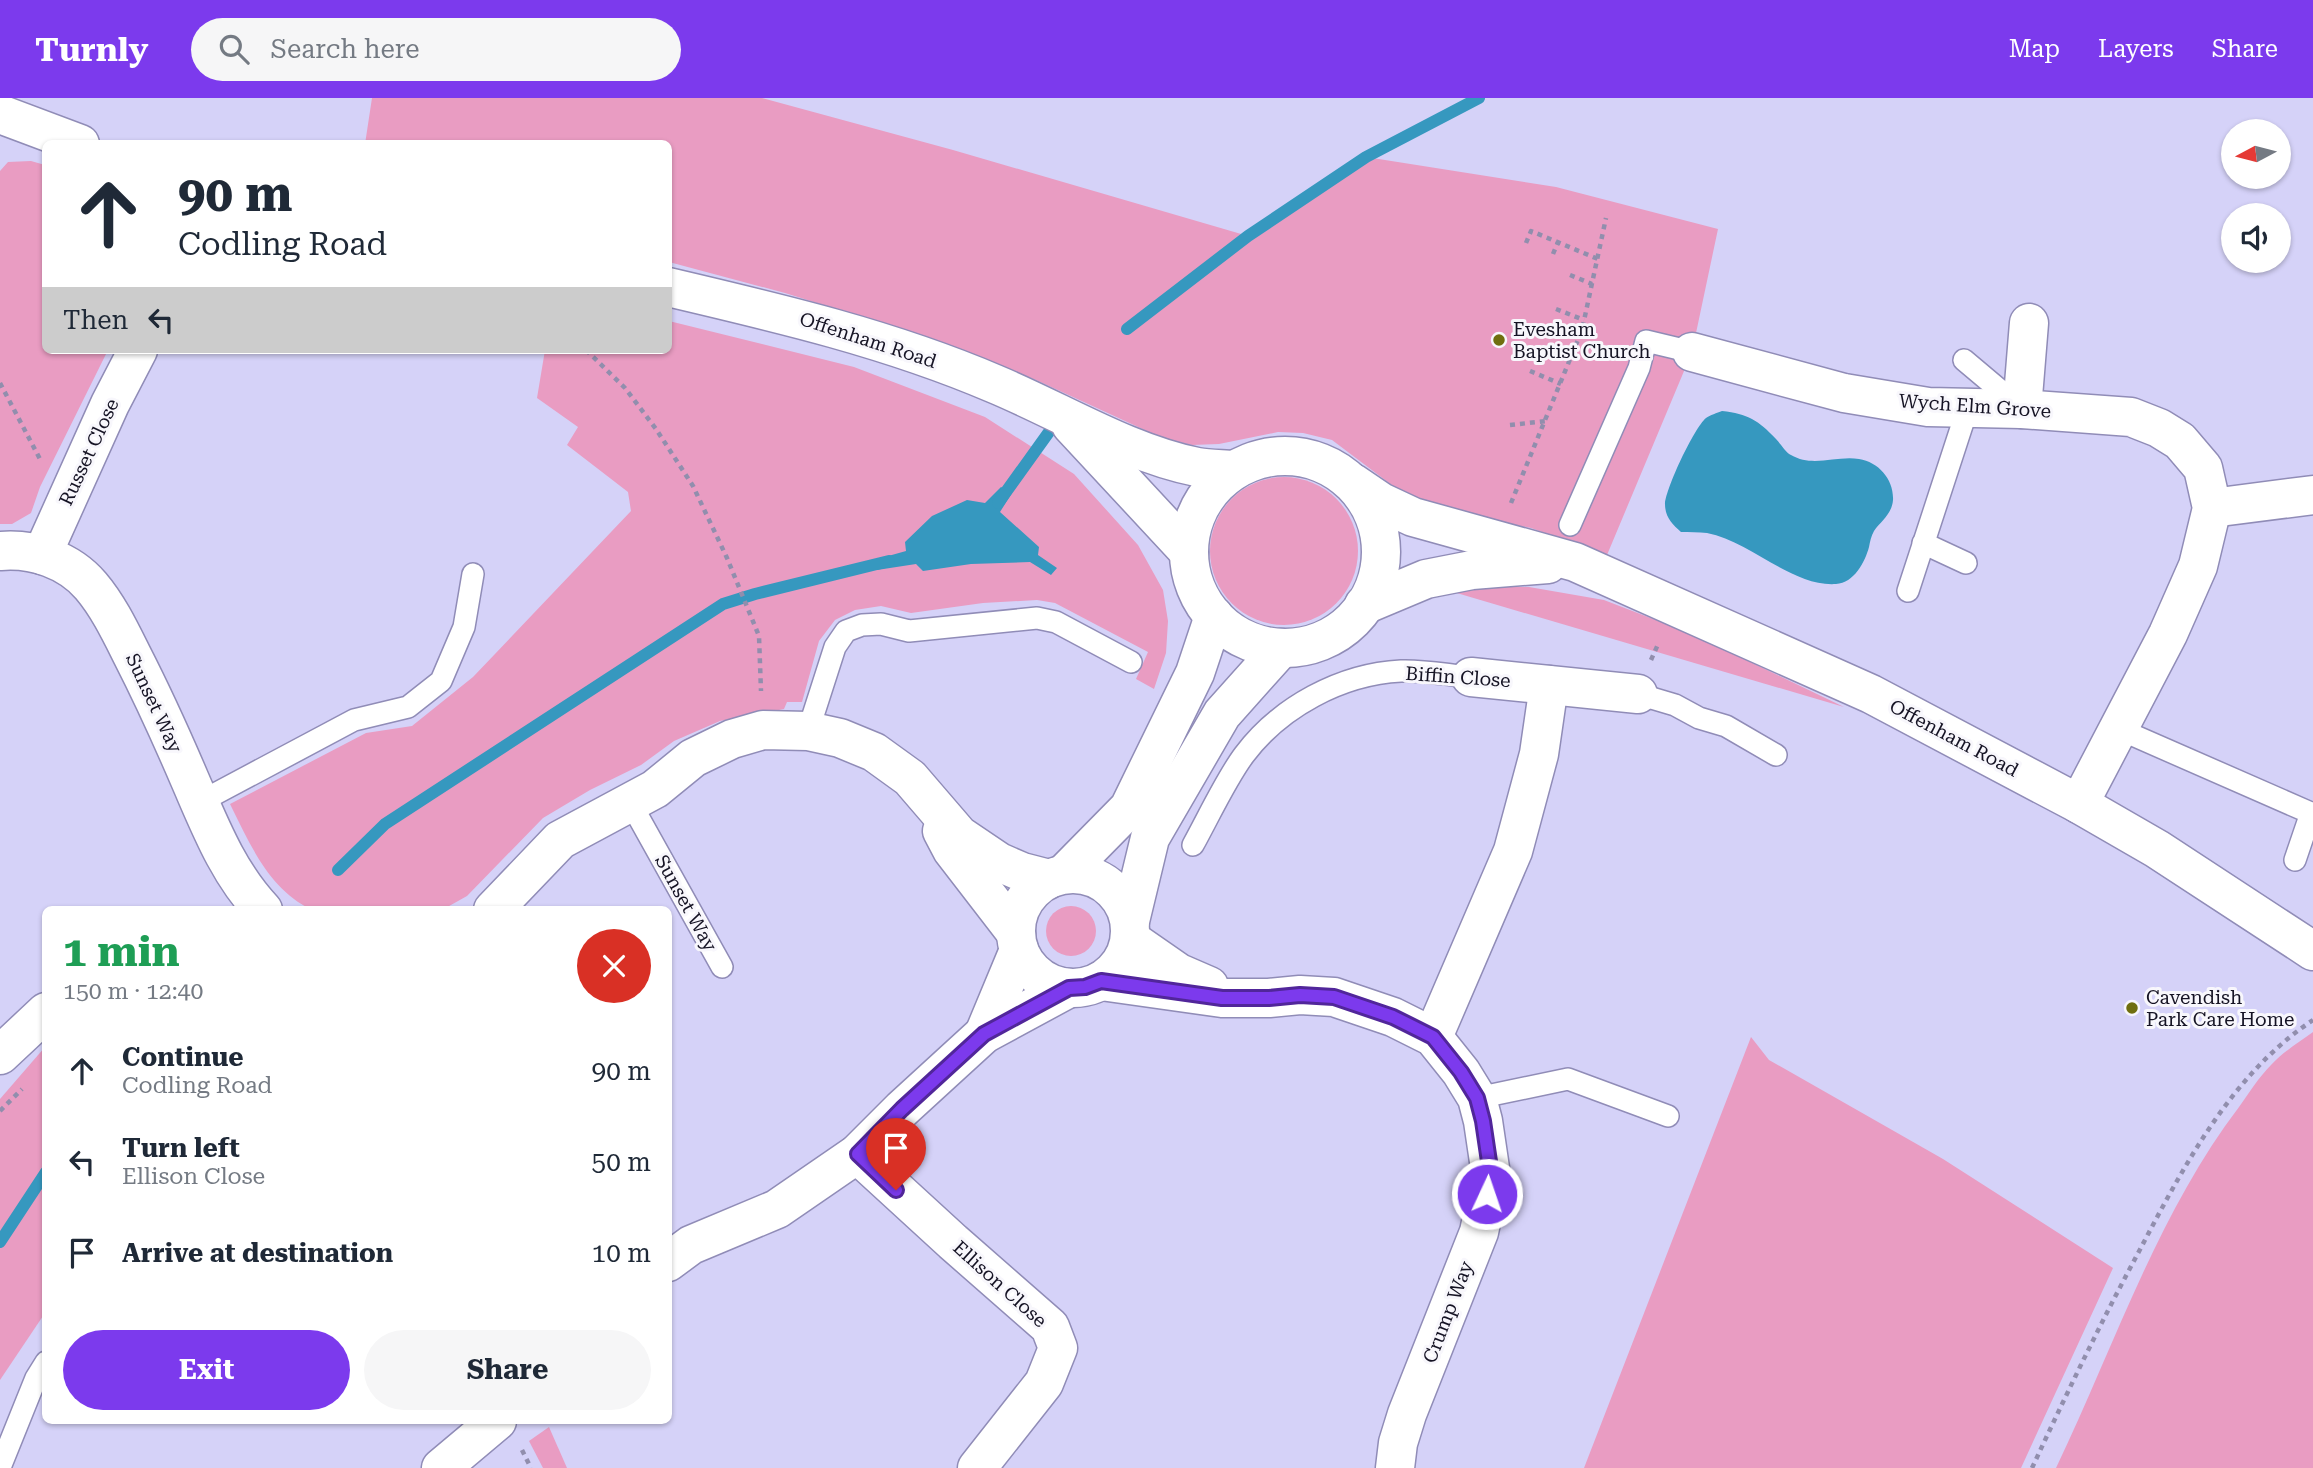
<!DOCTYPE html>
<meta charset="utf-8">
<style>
:root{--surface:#fff;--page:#f6f6f7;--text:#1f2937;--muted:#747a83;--accent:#7c3aed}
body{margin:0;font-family:"Roboto Serif",serif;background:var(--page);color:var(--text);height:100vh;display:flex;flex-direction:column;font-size:26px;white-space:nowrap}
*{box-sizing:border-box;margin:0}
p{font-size:23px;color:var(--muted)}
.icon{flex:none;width:38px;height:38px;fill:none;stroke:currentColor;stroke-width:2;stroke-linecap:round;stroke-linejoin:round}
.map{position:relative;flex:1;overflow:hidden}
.side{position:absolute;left:42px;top:808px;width:630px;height:518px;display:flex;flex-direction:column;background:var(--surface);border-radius:10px;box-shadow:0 2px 5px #0004}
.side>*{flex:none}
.banner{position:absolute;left:42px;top:42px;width:630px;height:214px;border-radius:10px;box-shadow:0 2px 5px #0004;background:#fff;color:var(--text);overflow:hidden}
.needle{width:46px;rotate:263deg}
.controls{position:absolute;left:2221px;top:21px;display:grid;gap:14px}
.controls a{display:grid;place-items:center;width:70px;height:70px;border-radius:50%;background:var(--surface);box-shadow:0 2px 5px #0004;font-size:35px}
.pin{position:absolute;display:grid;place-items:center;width:60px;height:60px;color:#fff;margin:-72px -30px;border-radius:50% 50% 50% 0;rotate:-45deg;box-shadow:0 0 7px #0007}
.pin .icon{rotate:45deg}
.me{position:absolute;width:77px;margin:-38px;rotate:3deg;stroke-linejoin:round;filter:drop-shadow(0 0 5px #0008)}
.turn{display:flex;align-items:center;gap:24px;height:147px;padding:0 21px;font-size:32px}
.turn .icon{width:91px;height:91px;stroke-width:2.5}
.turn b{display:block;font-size:49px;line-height:60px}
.then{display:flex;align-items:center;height:66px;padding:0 21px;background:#0003;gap:14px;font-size:26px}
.round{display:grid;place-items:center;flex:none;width:74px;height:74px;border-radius:37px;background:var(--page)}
.summary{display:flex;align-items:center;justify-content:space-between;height:119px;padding:0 21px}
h1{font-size:42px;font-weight:700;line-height:52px;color:#1e9e55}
.cta{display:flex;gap:14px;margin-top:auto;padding:14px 21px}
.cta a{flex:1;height:80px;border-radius:42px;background:var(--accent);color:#fff;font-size:28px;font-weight:700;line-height:80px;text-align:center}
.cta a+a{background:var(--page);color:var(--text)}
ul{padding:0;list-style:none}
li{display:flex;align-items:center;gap:21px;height:91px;padding:0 21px}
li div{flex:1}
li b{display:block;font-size:26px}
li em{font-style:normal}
header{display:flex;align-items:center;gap:42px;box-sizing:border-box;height:98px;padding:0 35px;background:var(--accent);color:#fff}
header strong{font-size:33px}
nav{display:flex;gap:38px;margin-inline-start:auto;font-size:24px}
.search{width:490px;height:63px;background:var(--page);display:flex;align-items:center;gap:18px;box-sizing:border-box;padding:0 24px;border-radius:38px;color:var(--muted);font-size:26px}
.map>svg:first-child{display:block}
.green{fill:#e99cc2}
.water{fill:#3698bf}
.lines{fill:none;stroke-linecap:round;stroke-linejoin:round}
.stream{stroke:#3698bf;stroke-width:12}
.lane-casing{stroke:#908cb7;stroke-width:24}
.street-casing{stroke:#908cb7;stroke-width:41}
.secondary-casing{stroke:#908cb7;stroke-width:41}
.path{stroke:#918ead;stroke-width:4.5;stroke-dasharray:5 5;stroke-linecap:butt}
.lane{stroke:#fff;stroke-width:21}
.street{stroke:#fff;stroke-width:38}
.secondary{stroke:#fff;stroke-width:38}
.route-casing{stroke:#51269a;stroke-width:18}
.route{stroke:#7c3aed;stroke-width:12}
.poi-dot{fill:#6f6e0f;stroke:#f8f7fc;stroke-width:2.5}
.labels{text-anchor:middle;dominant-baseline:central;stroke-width:6;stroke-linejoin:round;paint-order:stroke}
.poi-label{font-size:19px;fill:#151324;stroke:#f8f7fc;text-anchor:start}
.street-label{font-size:19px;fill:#151324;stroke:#f8f7fc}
</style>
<header>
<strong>Turnly</strong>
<div class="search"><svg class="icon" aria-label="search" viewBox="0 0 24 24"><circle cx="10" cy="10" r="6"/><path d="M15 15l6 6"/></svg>Search here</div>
<nav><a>Map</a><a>Layers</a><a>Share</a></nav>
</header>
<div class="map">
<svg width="2313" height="1370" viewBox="0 0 2313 1370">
<rect width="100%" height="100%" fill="#d5d2f8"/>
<!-- green -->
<g class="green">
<polygon points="372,0 762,0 953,52 1248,138 1366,59 1556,89 1718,131 1692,254 1607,457 1531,430 1437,411 1393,388 1332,342 1303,335 1278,334 1219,346 1192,347 1162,340 1036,282 923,238 785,195 669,164 668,46 365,46"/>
<polygon points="31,63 45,67 46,252 108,252 40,389 31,415 12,426 0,426 0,73 8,64"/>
<path d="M669 223 854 269 985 319 1074 376 1138 447 1163 492 1168 523 1166 555 1154 591 1136 581 1148 554 1055 505 1037 502 983 505 911 515 881 508 855 512 835 522 819 543 802 604H787L784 611 720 623 674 643 641 667 590 692 543 720 467 798 442 812H312C268 790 251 748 230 706L366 635 412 628 473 579 631 413 628 394 567 347 578 329 537 300 545 252H668Z"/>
<circle cx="1284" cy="453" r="74"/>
<polygon points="1488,489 1529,489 1604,502 1692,536 1844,609 1450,493"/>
<circle cx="1071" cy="833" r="25"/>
<path d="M2313 934V1370H2056C2114 1249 2157 1117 2239 1009 2249 995 2259 979 2271 967 2283 954 2299 944 2313 934Z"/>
<polygon points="1751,939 1769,962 1943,1061 2113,1170 2021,1370 1584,1370"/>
<polygon points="45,949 45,1215 0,1282 0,1001"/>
<polygon points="549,1329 567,1370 543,1370 529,1343"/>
</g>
<!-- water -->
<g class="water">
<path d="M1722 313C1748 316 1758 322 1776 341 1781 346 1785 354 1791 357 1813 370 1837 357 1859 361 1879 364 1894 382 1893 402 1892 416 1881 423 1874 433 1871 438 1870 444 1869 449 1865 464 1854 485 1836 486 1792 489 1750 443 1707 435 1699 434 1689 434 1681 434 1672 426 1665 419 1665 406 1666 390 1694 330 1706 320 1710 317 1717 315 1722 313Z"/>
<polygon points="1001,389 1012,395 1000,414 1039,449 1038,457 1057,470 1051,477 1030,464 971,466 923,473 916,466 877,472 874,462 906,453 905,444 932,418 967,402 985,405"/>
</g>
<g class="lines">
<!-- stream -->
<g class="stream">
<polyline points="1127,231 1248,138 1366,59 1479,0"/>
<polyline points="998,405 1059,320"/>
<polyline points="338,772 385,726 723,506 755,496 889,463"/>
<polyline points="0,1144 46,1074"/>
</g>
<defs>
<g id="lane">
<polyline points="1964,262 2021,310"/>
<polyline points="1570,427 1639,270 1646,243 1692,254"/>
<polyline points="1923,445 1966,465"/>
<polyline points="1908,493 1968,309"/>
<polyline points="1638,596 1675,607 1699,620 1726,628 1776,657"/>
<polyline points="2119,631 2313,716"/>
<polyline points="808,633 835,549 846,533 862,527 881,526 909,533 1037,520 1056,524 1131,564"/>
<polyline points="200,704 354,622 408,609 441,583 464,529 473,476"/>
<polyline points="630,704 722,869"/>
<path d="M1193 747C1208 720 1226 681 1244 657 1280 609 1341 576 1401 573 1424 572 1448 577 1471 579"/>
<polyline points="2295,762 2311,715"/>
<polyline points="1477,1000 1568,981 1668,1018"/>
<polyline points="1,1367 36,1280 46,1264"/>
</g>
<g id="street">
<polyline points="1692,254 1844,295 1928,309 2022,311 2131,319 2159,330 2180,343 2203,370 2212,410 2198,468 2168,536 2079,706"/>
<polyline points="2022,311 2029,225"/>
<polyline points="2212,410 2313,397"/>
<path d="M0 453C33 450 69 462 91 488 108 508 120 533 132 557 153 598 172 640 190 682 210 728 228 775 263 812"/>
<polyline points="42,457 110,306 138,252"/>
<polyline points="1471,579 1638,596"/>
<polyline points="942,733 952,752 1016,835"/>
<polyline points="1064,776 1129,710 1195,575 1214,518"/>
<circle cx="1073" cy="833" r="57"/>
<polyline points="493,812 560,742 655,691 693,660 732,641 763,632 808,633 840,640 874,654 910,680 959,737 999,764 1022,774 1049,781"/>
<polyline points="1130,823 1150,740 1222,616 1281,550"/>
<polyline points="1130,841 1179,875 1209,888"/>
<polyline points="1101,883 1222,900 1269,900 1300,897 1334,899 1393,919 1433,939 1461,974 1477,1000 1483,1023 1491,1077 1479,1134 1407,1316 1398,1345 1395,1370"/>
<polyline points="984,936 1019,852"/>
<polyline points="1433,939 1513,753 1539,656 1549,587"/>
<polyline points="0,957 46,914"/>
<polyline points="857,1056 953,1144 1050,1229 1058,1250 1044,1285 977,1370"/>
<polyline points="668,1164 691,1147 777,1111 857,1056 902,1011 984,936 1069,890"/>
<polyline points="441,1370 497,1323"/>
</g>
<g id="secondary">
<polyline points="0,16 80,46"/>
<path d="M668 189C779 215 890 241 995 286 1060 313 1127 355 1197 369 1208 371 1222 371 1234 372"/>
<polyline points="1071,327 1189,454"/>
<circle cx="1285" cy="454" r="96"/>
<polyline points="1353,385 1381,404 1413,419 1575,464 1871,596 2079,706 2157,751 2313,853"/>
<polyline points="1364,507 1426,481 1472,472 1548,466"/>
</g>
</defs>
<!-- lane casing -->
<use href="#lane" class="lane-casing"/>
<!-- street casing -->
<use href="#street" class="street-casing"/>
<!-- secondary casing -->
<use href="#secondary" class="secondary-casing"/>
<!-- path -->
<g class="path">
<polyline points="1526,145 1531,133 1598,161"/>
<polyline points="1553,156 1558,144"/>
<polyline points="1570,177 1592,186"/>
<polyline points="1556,211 1584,222"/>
<polyline points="586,252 625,290 656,331 693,388 727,460 759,538 761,593"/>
<polyline points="1530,273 1561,286"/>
<polyline points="0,285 41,363"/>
<polyline points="1510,327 1547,323"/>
<polyline points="1511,405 1582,232 1606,120"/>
<polyline points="1651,562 1659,544"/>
<polyline points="0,1013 22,991"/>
<polyline points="522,1352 531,1370"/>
<path d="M2032 1370C2065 1299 2099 1228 2136 1159 2182 1072 2229 978 2313 922"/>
</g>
<!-- lane -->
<use href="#lane" class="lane"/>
<!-- street -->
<use href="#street" class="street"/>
<!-- secondary -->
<use href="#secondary" class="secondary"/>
</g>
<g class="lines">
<defs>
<polyline id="route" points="896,1092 858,1056 902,1011 984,936 1069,890 1085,889 1101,883 1222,900 1269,900 1300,897 1334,899 1393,919 1433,939 1461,974 1477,1000 1483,1023 1491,1077 1487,1096"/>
</defs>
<!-- route casing -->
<use href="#route" class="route-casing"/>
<!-- route -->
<use href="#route" class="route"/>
</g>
<!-- markers -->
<g class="poi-dot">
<circle cx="1499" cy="242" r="7"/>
<circle cx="2132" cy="910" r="7"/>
</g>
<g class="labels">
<!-- poi labels -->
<g class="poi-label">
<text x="1513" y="231">Evesham<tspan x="1513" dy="22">Baptist Church</tspan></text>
<text x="2146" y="899">Cavendish<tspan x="2146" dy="22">Park Care Home</tspan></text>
</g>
<!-- street labels -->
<g class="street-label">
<text transform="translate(868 242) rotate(18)">Offenham Road</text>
<text transform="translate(1975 308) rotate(4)">Wych Elm Grove</text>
<text transform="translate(89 354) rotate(-65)">Russet Close</text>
<text transform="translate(1458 579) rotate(4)">Biffin Close</text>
<text transform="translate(154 605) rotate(65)">Sunset Way</text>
<text transform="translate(1954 640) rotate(28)">Offenham Road</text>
<text transform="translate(686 805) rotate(61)">Sunset Way</text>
<text transform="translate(1000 1186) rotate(42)">Ellison Close</text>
<text transform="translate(1448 1214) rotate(-69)">Crump Way</text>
</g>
</g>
</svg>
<div class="controls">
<a><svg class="needle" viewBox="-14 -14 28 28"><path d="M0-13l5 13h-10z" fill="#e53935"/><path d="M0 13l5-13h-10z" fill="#747a83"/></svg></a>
<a><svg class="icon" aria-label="sound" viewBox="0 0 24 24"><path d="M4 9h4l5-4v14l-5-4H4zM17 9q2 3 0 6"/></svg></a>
</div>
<div class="pin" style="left:896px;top:1092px;background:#d93025"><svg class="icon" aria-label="arrive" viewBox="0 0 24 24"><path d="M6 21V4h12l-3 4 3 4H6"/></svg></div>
<svg class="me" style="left:1487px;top:1096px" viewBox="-20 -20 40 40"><circle r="17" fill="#7c3aed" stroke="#fff" stroke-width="3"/><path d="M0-11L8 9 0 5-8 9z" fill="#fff"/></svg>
<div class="banner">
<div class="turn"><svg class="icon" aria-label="ahead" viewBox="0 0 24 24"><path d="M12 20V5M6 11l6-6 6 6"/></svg><div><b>90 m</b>Codling Road</div></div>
<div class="then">Then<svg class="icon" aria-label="left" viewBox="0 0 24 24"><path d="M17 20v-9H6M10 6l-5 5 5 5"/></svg></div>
</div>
<section class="side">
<div class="summary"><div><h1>1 min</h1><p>150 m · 12:40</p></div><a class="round" style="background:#d93025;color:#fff"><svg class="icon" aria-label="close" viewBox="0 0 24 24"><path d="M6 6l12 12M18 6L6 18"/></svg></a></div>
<ul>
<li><svg class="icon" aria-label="ahead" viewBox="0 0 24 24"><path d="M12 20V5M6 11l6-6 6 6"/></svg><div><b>Continue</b><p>Codling Road</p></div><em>90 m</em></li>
<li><svg class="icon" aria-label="left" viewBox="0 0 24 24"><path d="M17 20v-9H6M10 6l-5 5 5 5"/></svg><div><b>Turn left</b><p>Ellison Close</p></div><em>50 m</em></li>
<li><svg class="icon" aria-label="arrive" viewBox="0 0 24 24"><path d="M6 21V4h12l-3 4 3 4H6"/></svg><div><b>Arrive at destination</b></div><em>10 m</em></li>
</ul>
<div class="cta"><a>Exit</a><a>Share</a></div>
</section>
</div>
